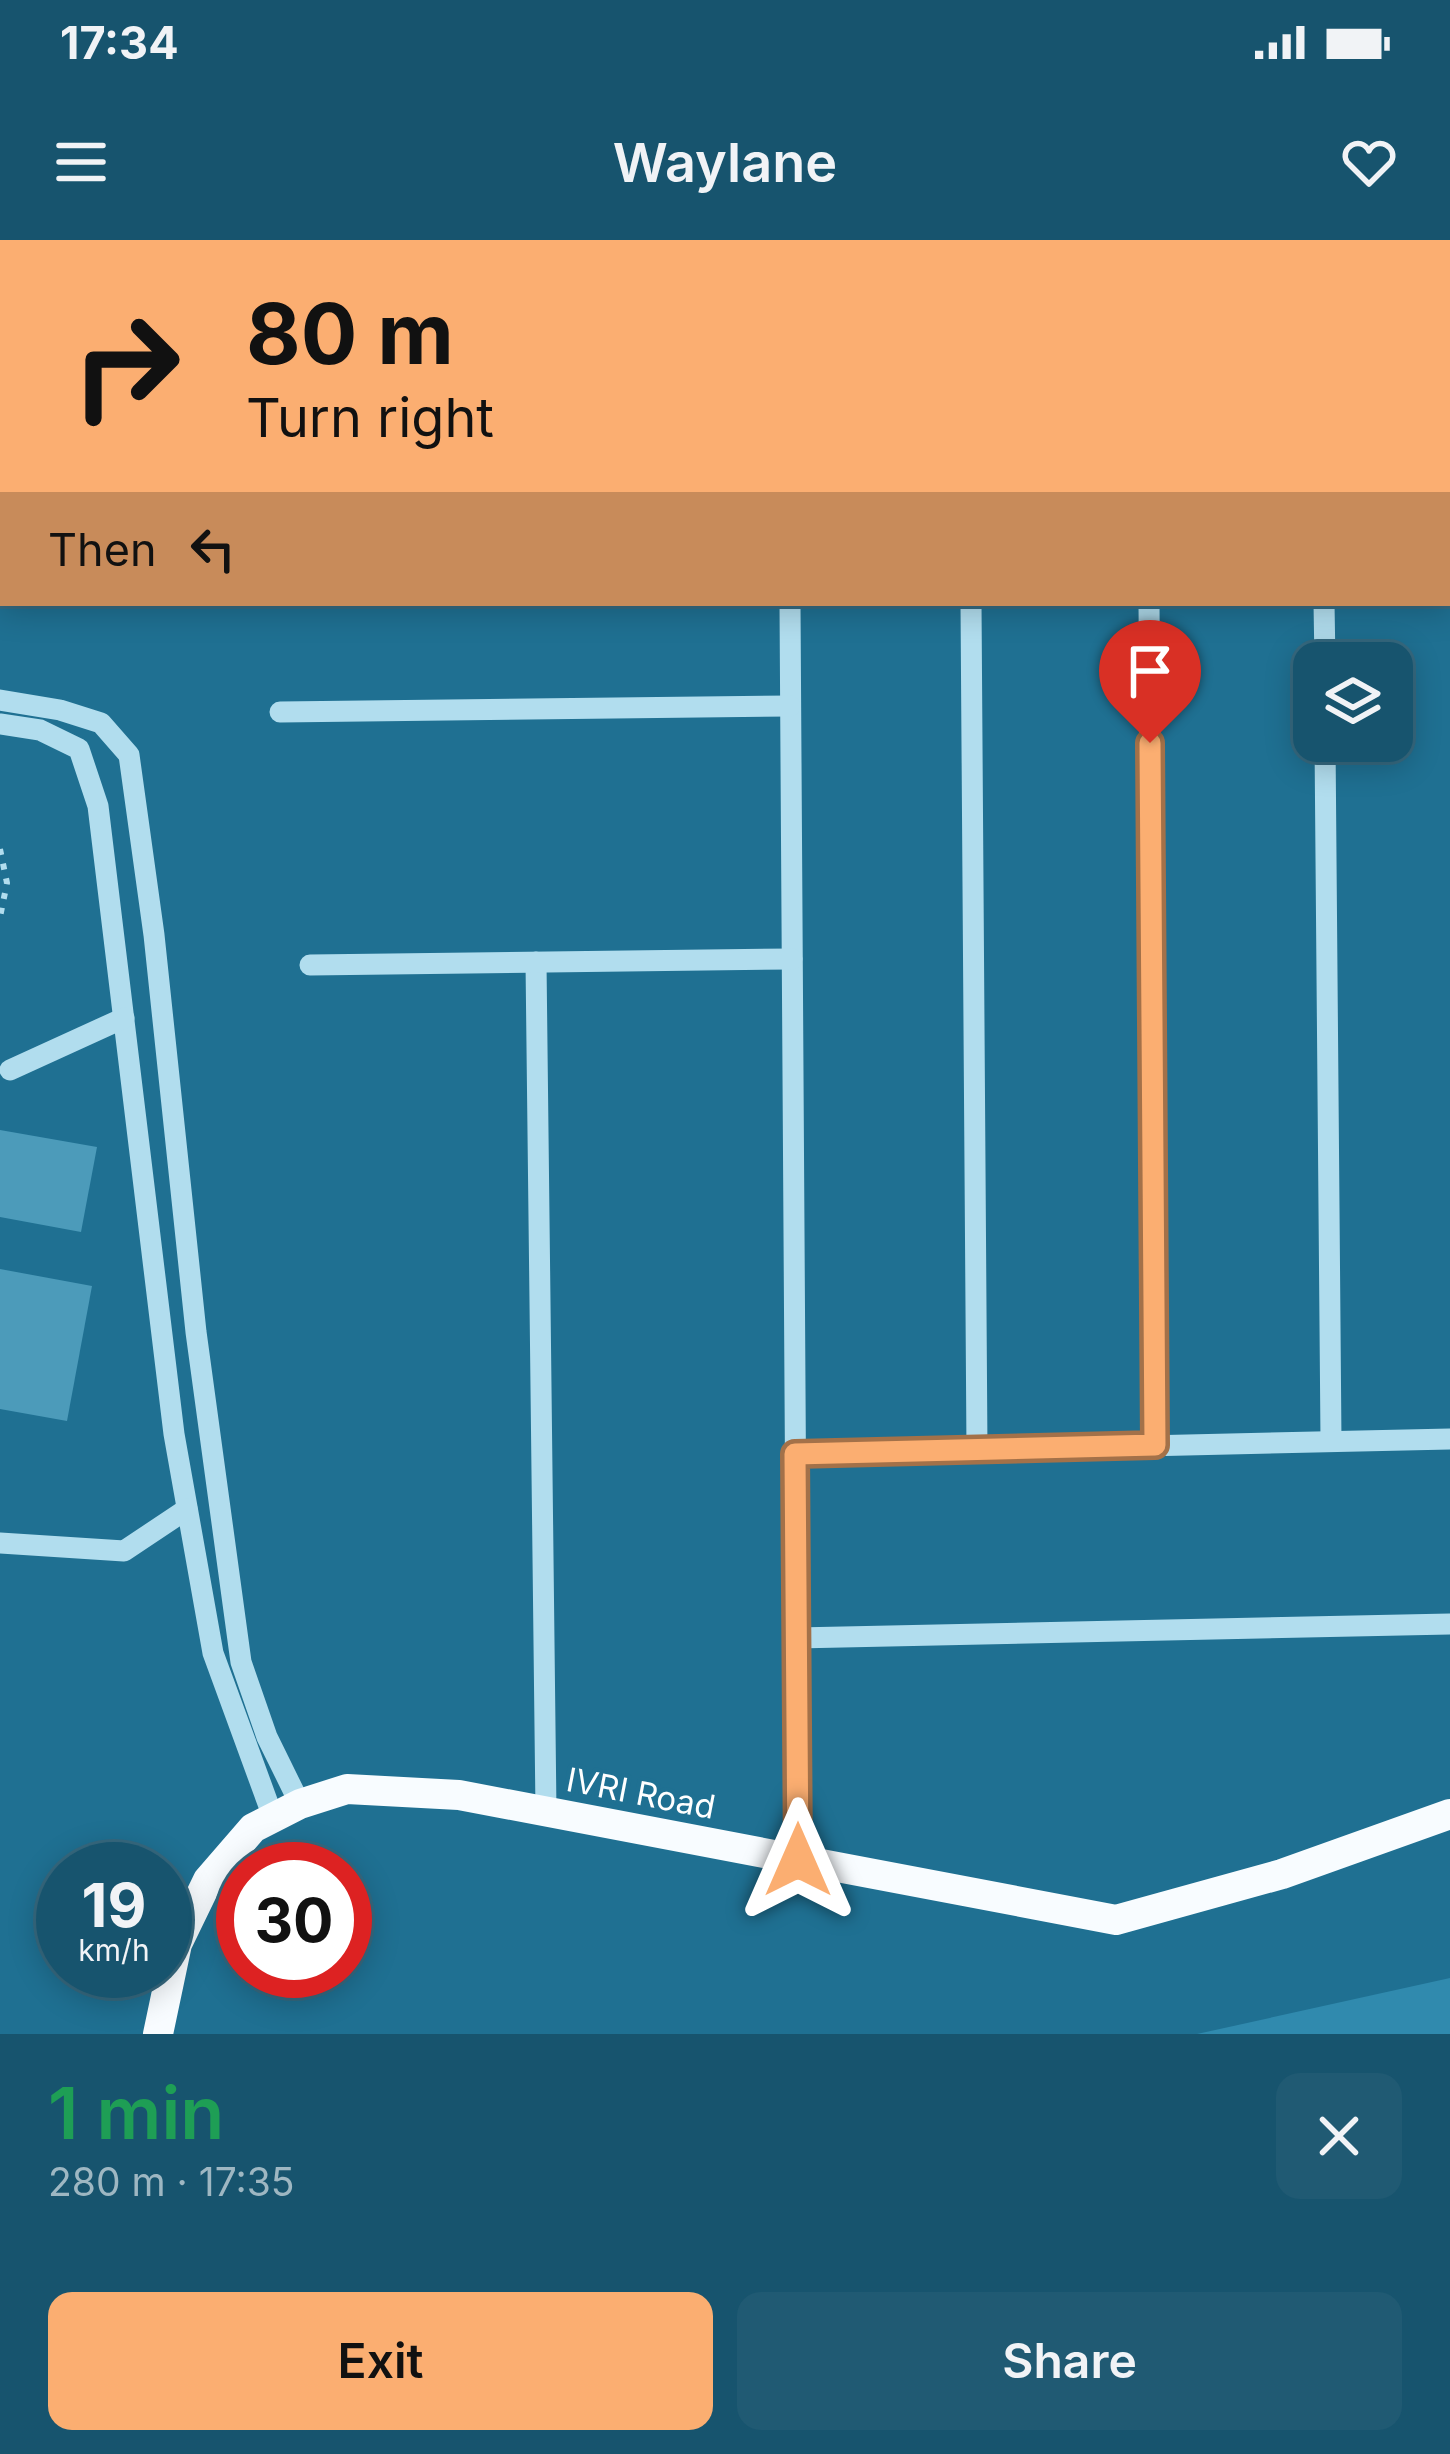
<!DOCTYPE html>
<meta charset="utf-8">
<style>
:root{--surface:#17546e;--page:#205a73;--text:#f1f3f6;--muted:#9eb7c2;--line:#366a81;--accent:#fbae71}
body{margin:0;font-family:Inter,sans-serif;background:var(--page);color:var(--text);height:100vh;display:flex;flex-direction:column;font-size:45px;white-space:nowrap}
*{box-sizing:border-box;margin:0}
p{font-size:39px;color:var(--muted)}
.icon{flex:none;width:66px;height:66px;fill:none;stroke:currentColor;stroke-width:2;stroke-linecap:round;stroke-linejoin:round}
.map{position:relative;height:1794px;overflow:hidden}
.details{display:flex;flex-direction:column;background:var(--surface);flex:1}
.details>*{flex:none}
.hud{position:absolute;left:0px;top:0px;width:1452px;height:366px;box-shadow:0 6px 30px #0003,0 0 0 3px var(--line);background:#fbae71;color:#111;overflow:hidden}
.fabs{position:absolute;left:1293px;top:402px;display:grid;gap:24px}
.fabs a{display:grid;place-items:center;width:120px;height:120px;border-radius:24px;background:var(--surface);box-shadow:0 6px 30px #0003,0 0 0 3px var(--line);font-size:60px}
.speed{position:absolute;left:36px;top:1602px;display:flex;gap:24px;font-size:60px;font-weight:700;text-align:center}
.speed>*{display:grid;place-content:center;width:156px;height:156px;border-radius:50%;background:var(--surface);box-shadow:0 6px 30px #0003,0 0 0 3px var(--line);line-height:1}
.speed small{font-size:30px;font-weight:400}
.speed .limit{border:18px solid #d22;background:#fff;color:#111}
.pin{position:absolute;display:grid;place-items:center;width:102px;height:102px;color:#fff;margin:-123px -51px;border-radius:50% 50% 50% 0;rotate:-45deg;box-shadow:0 0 12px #0007}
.pin .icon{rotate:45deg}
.me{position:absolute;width:132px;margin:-66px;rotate:0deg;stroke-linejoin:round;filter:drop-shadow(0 0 9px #0008)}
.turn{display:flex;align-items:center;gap:42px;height:252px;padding:0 48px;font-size:54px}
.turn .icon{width:156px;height:156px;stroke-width:2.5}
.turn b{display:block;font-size:84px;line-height:102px}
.then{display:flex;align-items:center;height:114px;padding:0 48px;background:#0003;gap:24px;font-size:45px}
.round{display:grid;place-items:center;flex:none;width:126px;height:126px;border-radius:24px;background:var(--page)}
.overview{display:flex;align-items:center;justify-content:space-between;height:204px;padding:0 48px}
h1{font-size:72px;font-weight:600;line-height:90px;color:#1e9e55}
.cta{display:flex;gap:24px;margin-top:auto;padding:24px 48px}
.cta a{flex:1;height:138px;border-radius:24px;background:var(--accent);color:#111;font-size:48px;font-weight:600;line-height:138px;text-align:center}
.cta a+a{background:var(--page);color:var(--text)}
.status{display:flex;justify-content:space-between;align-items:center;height:84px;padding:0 60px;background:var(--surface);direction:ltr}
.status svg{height:33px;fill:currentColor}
header{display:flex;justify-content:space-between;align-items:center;height:156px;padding:0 48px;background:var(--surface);font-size:54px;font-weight:600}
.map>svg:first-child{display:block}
.green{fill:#308aae}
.building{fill:#4c9bba}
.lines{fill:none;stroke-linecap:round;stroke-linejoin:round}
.path{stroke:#b1ddee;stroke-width:6;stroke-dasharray:6 9;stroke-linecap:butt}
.minor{stroke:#b1ddee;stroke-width:21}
.major{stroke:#f8fcff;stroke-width:30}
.route-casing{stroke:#a37149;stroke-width:30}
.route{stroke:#fbae71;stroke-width:21}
.labels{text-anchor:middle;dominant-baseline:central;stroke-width:9;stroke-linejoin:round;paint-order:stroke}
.street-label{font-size:33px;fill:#fff;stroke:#1f7092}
</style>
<div class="status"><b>17:34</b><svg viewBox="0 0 49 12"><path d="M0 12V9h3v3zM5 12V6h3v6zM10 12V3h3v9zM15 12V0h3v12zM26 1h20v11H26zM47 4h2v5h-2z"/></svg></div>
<header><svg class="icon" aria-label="menu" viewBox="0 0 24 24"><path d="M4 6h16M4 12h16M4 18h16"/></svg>Waylane<svg class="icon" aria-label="heart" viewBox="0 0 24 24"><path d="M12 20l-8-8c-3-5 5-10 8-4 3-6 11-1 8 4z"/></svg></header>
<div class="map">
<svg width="1450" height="1794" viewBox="0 0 1450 1794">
<rect width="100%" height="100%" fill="#1f7092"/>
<!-- green -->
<polygon class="green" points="1450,1738 1450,1794 1197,1794"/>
<!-- building -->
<g class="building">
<polygon points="0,890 97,907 81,992 0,977"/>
<polygon points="0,1029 92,1046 67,1181 0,1169"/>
</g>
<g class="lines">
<!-- path -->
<polyline class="path" points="0,609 7,643 0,677"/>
<!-- minor -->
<g class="minor">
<polyline points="44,0 44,3"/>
<polyline points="787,0 787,3"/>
<polyline points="968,0 968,3"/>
<polyline points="1147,0 1147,3"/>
<polyline points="1321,0 1321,3"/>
<polyline points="1449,280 1450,280"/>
<polyline points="790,363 798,1620"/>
<polyline points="971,363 977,1210"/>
<polyline points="1149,363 1155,1205"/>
<polyline points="1324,363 1325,423"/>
<polyline points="0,460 60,470 101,483 129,515 154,695 196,1092 241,1422 267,1497 300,1564"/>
<polyline points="280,472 790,466"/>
<polyline points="0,484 40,490 79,509 98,566 174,1194 213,1413 273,1577"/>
<polyline points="1325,501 1331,1201"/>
<polyline points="536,722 546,1572"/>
<polyline points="310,725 792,719"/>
<polyline points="10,830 124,778"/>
<polyline points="795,1214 1450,1199"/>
<polyline points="0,1303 124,1311 187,1269"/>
<polyline points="796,1398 1450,1384"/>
</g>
<!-- major -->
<polyline class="major" points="158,1794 177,1704 208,1640 253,1588 300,1564 347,1549 459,1555 1116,1680 1282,1634 1450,1574"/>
</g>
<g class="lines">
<defs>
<polyline id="route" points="798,1620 795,1214 1155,1205 1150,503"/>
</defs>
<!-- route casing -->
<use href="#route" class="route-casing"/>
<!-- route -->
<use href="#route" class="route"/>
</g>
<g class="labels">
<!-- street labels -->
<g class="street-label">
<text transform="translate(641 1553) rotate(11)">IVRI Road</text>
</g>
</g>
</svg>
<div class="fabs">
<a><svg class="icon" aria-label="layers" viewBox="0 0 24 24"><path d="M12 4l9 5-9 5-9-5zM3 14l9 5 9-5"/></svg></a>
</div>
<div class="speed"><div>19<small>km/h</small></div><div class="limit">30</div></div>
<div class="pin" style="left:1150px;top:503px;background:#d93025"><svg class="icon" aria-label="arrive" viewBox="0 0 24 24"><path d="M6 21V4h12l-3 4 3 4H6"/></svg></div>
<svg class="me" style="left:798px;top:1620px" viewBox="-20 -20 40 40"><path d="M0-17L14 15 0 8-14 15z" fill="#fbae71" stroke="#fff" stroke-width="4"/></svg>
<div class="hud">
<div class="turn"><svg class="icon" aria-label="right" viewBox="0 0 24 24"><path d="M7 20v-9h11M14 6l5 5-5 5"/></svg><div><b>80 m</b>Turn right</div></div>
<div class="then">Then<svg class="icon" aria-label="left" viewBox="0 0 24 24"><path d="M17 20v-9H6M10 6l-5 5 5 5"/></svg></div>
</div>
</div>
<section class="details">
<div class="overview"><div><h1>1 min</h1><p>280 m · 17:35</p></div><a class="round"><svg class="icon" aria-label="close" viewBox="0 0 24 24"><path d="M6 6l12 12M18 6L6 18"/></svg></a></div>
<div class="cta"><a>Exit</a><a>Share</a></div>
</section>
